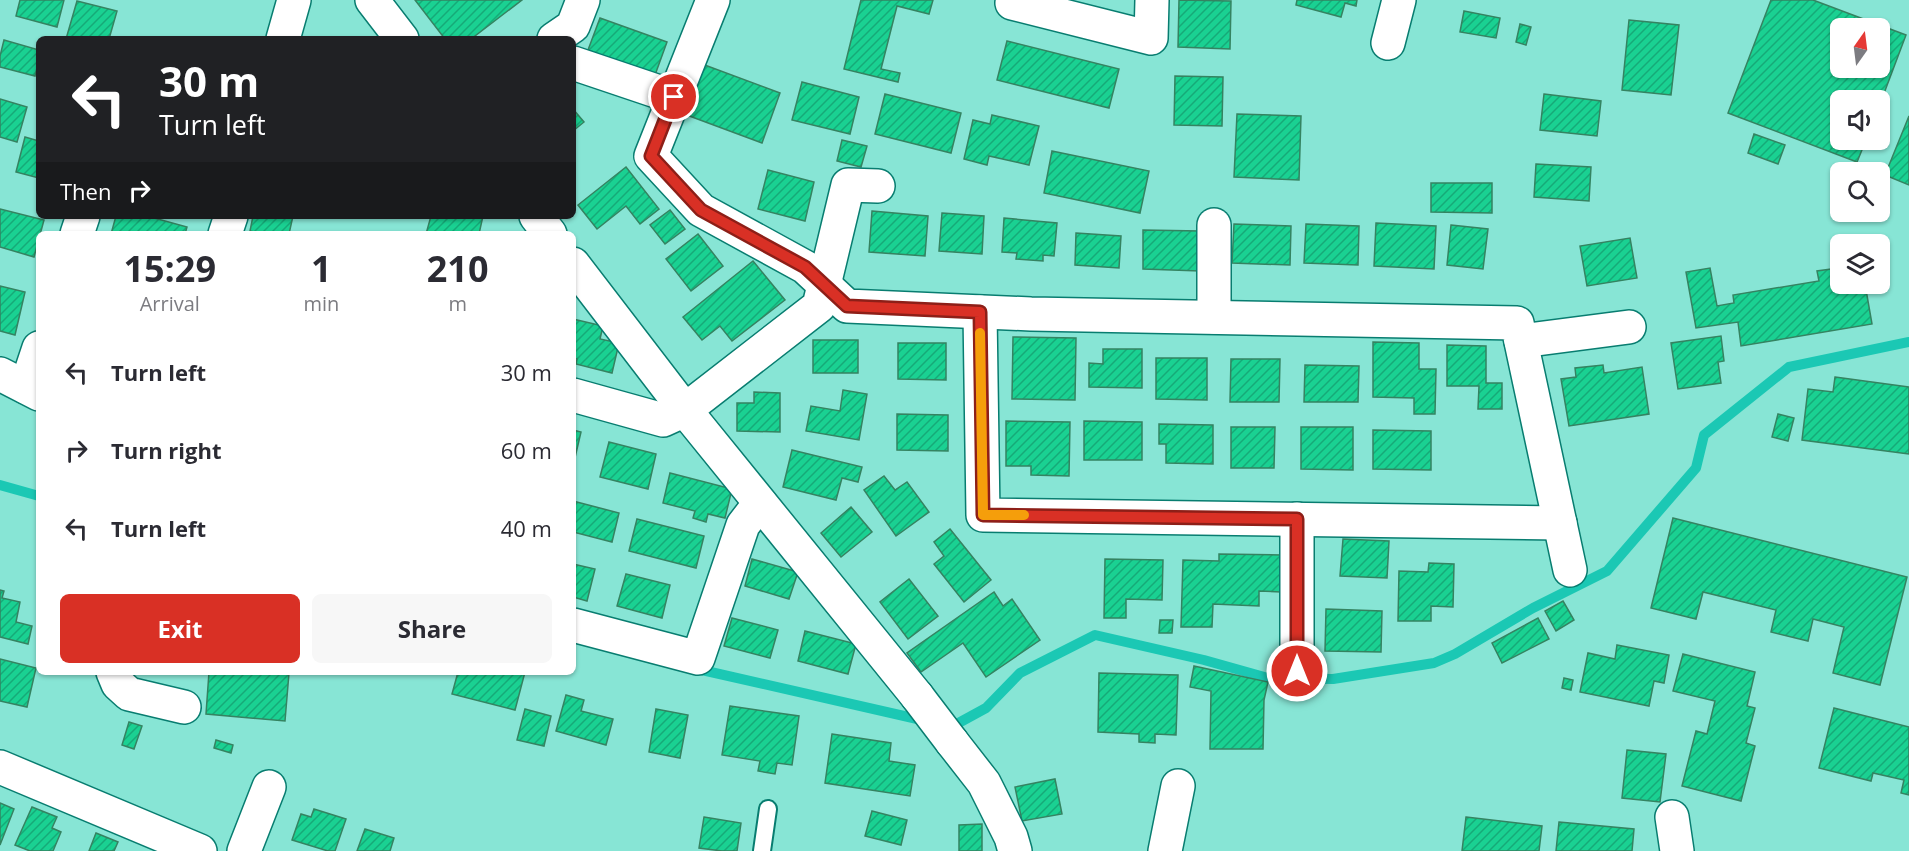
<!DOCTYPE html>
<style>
:root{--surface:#fff;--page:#f7f7f7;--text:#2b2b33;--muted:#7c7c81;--accent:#d93025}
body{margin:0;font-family:"Open Sans",sans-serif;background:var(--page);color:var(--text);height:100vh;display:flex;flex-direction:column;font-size:22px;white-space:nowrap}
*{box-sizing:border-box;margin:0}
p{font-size:20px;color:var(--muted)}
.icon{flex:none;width:33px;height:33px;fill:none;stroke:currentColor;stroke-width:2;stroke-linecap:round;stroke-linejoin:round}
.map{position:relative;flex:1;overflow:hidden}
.drawer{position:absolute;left:36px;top:231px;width:540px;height:444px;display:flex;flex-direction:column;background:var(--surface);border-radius:9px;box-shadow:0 2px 4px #0004}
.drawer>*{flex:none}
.guide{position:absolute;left:36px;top:36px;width:540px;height:183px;border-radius:9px;box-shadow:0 2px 4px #0004;background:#202124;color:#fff;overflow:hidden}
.needle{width:39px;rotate:14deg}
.buttons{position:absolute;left:1830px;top:18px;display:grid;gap:12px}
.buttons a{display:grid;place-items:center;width:60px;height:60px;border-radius:9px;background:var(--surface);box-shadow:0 2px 4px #0004;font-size:30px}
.pin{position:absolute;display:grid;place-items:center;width:51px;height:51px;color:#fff;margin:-26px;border:3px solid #fff;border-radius:50%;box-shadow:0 2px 6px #0007}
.me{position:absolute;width:66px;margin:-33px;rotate:0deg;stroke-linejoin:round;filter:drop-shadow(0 0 4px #0008)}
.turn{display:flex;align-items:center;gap:21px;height:126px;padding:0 24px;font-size:27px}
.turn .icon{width:78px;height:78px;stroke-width:2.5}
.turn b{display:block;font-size:42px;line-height:51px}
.then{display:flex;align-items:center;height:57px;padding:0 24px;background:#0003;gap:12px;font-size:22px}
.eta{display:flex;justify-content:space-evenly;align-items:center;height:102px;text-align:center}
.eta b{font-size:36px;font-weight:700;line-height:42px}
.button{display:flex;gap:12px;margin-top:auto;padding:12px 24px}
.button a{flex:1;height:69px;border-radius:9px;background:var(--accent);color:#fff;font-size:24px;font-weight:700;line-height:69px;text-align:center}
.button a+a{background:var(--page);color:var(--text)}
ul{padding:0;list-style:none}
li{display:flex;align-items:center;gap:18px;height:78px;padding:0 24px}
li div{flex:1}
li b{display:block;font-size:22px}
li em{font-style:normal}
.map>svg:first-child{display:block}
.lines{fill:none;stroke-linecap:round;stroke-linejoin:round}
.stream{stroke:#1bc8b4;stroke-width:10}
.building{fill:url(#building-hatch);stroke:#358361;stroke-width:1.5;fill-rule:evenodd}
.lane-casing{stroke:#087d70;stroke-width:20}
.street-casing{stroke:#087d70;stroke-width:36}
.secondary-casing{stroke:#087d70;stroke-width:36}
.lane{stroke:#fff;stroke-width:16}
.street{stroke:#fff;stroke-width:33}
.secondary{stroke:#fff;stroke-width:33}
.route-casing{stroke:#8d1f18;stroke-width:15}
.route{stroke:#d93025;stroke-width:10}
.slow{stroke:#f59e0b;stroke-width:10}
</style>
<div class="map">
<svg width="1909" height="851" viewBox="0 0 1909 851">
<defs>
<pattern id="building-hatch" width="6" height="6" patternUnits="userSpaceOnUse" patternTransform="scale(1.5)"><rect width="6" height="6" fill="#1ad192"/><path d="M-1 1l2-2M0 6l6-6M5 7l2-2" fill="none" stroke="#16aa78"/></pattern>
</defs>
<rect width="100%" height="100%" fill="#87e5d5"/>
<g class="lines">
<!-- stream -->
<g class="stream">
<polyline points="0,485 39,496"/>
<polyline points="693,668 926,721"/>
<polyline points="948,725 953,726 986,708 1020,673 1095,635 1204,660 1268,678 1333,679 1434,663 1455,654 1533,608 1607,571 1696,468 1704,435 1789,367 1909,342"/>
</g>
</g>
<!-- building -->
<g class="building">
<polygon points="20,0 64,0 57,27 16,16"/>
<polygon points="415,0 522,0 471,39 445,39"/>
<polygon points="861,0 933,0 929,14 897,6 881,69 900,73 898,82 844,69"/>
<polygon points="1179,0 1231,1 1230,49 1178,47"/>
<polygon points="1297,0 1357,0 1356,6 1345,3 1341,17 1296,5"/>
<path d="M1771 0H1813L1906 35 1880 104V100H1840V140H1866L1857 162 1728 113ZM1840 28H1880V68H1840Z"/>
<polygon points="77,1 117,11 109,39 66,39"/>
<polygon points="1464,11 1500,18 1496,38 1460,32"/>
<polygon points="600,18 667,42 655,75 588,50"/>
<polygon points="1629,20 1679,25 1671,95 1622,90"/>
<polygon points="1520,24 1531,27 1526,45 1516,42"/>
<polygon points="4,40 39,50 39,60 35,76 0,67 0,56"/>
<polygon points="1007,41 1119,69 1109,108 997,80"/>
<polygon points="702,64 780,93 762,143 684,114"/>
<polygon points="1175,76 1223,77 1222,126 1174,125"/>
<polygon points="802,82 859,97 850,134 792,120"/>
<polygon points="885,94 961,113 951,153 875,134"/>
<polygon points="1544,94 1601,101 1597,136 1540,130"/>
<polygon points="0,99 27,107 17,142 0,137"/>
<polygon points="573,109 584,122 573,131"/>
<polygon points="1237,114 1301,116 1299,180 1234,177"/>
<polygon points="992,115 1039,126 1029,165 989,156 987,165 964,159 973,120 990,124"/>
<polygon points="1909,116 1909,185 1885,175"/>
<polygon points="1754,134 1785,145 1778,164 1748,153"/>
<polygon points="25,137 39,141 39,178 16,172"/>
<polygon points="842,140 867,146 861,167 837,161"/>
<polygon points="1052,151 1149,171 1140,213 1044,193"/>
<polygon points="1536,164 1591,167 1589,201 1534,197"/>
<polygon points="626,167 659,209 640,224 626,206 597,229 578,205"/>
<polygon points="768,170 814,182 805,221 758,209"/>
<polygon points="1431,183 1492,183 1492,213 1431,212"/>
<polygon points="0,209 44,220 34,257 0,247"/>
<polygon points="670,210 685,229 665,244 650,225"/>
<polygon points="872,211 928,216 925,256 869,252"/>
<polygon points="942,213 984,216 982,254 939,251"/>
<polygon points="116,216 147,216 187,227 185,234 111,234"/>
<polygon points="253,216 293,216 289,234 261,234 250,231"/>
<polygon points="431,216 483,216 479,234 426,234"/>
<polygon points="1004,218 1057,223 1054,256 1043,255 1043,261 1016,259 1017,253 1002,252"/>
<polygon points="1376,223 1436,226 1434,269 1374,266"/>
<polygon points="1234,224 1291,226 1290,265 1232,263"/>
<polygon points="1306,224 1359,226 1358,265 1304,263"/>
<polygon points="1451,225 1488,229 1483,269 1447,265"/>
<polygon points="1143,230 1200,231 1200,271 1143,269"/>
<polygon points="1076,233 1121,236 1119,268 1075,265"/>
<polygon points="698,234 723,266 691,291 666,259"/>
<polygon points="1630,238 1637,278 1587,286 1580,246"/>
<polygon points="753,261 785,300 732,341 720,326 702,340 683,317"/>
<polygon points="1710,268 1717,306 1734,303 1733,295 1819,281 1817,271 1838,268 1840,284 1865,284 1872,324 1741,346 1738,322 1696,328 1686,272"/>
<polygon points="0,286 25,292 15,335 0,331"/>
<polygon points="573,319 603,326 600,339 619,343 612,373 576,364 577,359 573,358"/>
<polygon points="1721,336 1724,361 1718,362 1721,383 1678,389 1671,343"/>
<polygon points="1013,337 1076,338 1075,400 1012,399"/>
<rect x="813" y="340" width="45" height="33"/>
<polygon points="1373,342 1419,343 1419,369 1436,369 1435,414 1414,414 1414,398 1373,397"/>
<polygon points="898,343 946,343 946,380 898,379"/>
<polygon points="1447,345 1486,346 1486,383 1502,383 1502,409 1478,409 1479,386 1447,386"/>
<polygon points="1103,349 1142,349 1142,388 1089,387 1089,363 1103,364"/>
<polygon points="1156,358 1207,358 1207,400 1156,399"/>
<polygon points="1231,359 1280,359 1279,402 1230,402"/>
<polygon points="1305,365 1359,366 1358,402 1304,402"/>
<polygon points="1603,365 1604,373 1642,367 1649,414 1569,426 1561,379 1576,377 1575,368"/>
<polygon points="1835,377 1909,387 1909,454 1802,440 1808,389 1833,392"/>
<polygon points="843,390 867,394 859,440 806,431 811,406 840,411"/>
<polygon points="754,392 780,393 780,432 737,431 737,403 754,403"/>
<polygon points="897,414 948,415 948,451 897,450"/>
<polygon points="1778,414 1794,418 1788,441 1772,437"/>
<polygon points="1006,421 1070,422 1069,476 1031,475 1031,466 1006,466"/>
<polygon points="1084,421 1142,422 1142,460 1084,460"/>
<polygon points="1159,424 1213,425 1213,464 1166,463 1166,444 1159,444"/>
<polygon points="1231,427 1275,427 1274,468 1231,468"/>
<polygon points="1301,427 1353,427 1353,470 1301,469"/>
<polygon points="573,430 581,432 573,466"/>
<polygon points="1373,430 1431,431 1431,470 1373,469"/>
<polygon points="609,442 656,454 648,489 600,477"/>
<polygon points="792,450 862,467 858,482 842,478 836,500 783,487"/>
<polygon points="670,473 732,489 725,518 708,514 706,522 693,518 695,511 663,503"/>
<polygon points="884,476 895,490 907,482 929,512 896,536 864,490"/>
<polygon points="573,501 619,513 612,542 573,532"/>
<polygon points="851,507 872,532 841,557 821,533"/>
<polygon points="1673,518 1907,577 1880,685 1833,673 1844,627 1813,619 1808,641 1771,632 1776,610 1703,592 1696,619 1651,608"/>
<polygon points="637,519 704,536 696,568 629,551"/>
<polygon points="950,529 991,580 964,602 934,564 944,556 934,542"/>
<polygon points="1343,539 1389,541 1387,578 1340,576"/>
<polygon points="1219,554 1281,555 1281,592 1259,591 1259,606 1213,604 1212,627 1181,627 1183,560 1219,561"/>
<polygon points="752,559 798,572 789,599 745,586"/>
<polygon points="1105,559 1163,560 1162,600 1126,599 1126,618 1104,618"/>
<polygon points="1429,563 1454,564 1453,607 1431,606 1431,621 1398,621 1399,571 1428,572"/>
<polygon points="573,564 595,569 587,601 573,597"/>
<polygon points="626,574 670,585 662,618 617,606"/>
<polygon points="909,579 938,616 908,639 880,602"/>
<polygon points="0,590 4,591 2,598 20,602 16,622 32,626 28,644 0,637"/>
<polygon points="994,592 1003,606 1012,599 1040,640 986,677 963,643 921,672 907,653"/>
<polygon points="1563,601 1574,620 1556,631 1545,611"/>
<polygon points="1326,609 1382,611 1381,652 1325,651"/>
<polygon points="732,618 778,630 770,658 724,646"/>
<polygon points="1538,618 1549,639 1502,663 1492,643"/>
<polygon points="1160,620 1173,620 1172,633 1159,633"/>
<polygon points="805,631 856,644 848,674 798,661"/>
<polygon points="1617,645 1669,655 1664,683 1654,681 1649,706 1580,692 1588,653 1615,659"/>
<polygon points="1683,654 1755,672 1747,706 1755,708 1746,743 1755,746 1741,801 1682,786 1696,731 1707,734 1715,701 1673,691"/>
<polygon points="0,659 36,668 27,707 0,701"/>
<polygon points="1194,666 1268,682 1264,700 1263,749 1210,749 1211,691 1190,687"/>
<polygon points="209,672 289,673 285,721 206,714"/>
<polygon points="458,672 525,672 515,710 452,694"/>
<polygon points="1099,673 1178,675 1176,735 1155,734 1155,743 1139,742 1139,734 1098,732"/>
<polygon points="1564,678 1573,680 1571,690 1562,688"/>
<polygon points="566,695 584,700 581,711 613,719 606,745 556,731"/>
<polygon points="730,706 799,716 792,765 777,763 775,774 758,771 760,761 722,755"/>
<polygon points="1834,708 1909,727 1909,795 1901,793 1904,780 1873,773 1871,781 1819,768"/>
<polygon points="525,709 551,716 544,746 517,740"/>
<polygon points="656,709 688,715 680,758 649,752"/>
<polygon points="129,722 142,726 134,749 122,745"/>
<polygon points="832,734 891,743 889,761 915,765 910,796 825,783"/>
<polygon points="216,740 233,745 231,753 214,748"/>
<polygon points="1627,750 1666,754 1660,802 1622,798"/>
<polygon points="1055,779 1062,814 1022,821 1015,787"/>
<polygon points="0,803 14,809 0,845"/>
<polygon points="32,807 57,817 52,828 61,832 53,851 30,851 15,845"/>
<polygon points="314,809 346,819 335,851 328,851 292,840 301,814 311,817"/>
<polygon points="872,811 907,820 901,845 865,836"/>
<polygon points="704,817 741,823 737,851 722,851 699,848"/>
<polygon points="1466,817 1542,826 1539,851 1462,851"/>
<polygon points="1559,822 1634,829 1632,851 1556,851"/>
<polygon points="982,824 982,851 959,851 959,825"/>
<polygon points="365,829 394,838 390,851 357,851"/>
<polygon points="96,833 118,842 114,851 89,851"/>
</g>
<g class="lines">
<defs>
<polyline id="lane" points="762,851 768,809"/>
<g id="street">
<polyline points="372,0 402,39"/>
<polyline points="713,0 651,156 701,210 805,267 847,306 1031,314 1517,323 1570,570"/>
<polyline points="1012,3 1151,38 1152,0"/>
<polyline points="283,39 294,0"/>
<polyline points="554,39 573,26 583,0"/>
<polyline points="1388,43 1399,0"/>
<polyline points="573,63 674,97"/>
<polyline points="536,216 550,234"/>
<polyline points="77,234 83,216"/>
<polyline points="225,234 231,216"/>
<polyline points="573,264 685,410 917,696"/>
<polyline points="980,312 983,515 1560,523"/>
<polyline points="1214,317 1214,225"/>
<polyline points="1521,341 1629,327"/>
<polyline points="0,374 39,394"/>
<polyline points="26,387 39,348"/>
<polyline points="573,395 663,420 685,410 819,306 848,185 878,186"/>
<polyline points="573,625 698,658 743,525 760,503"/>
<polyline points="1297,671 1297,519"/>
<polyline points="113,672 118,684 129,694 184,707"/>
<polyline points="952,742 984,783 1011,837 1015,851"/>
<polyline points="0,767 200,851"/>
<polyline points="1672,817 1677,851"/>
<polyline points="244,851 269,787"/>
<polyline points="1165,851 1178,786"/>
</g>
<polyline id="secondary" points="917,696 952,742"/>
</defs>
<!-- lane casing -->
<use href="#lane" class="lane-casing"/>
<!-- street casing -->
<use href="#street" class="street-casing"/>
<!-- secondary casing -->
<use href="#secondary" class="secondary-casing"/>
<!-- lane -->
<use href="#lane" class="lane"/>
<!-- street -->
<use href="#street" class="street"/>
<!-- secondary -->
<use href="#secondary" class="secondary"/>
</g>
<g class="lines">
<defs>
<polyline id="route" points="674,97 651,156 701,210 805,267 847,306 980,312 983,515 1297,519 1297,671"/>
</defs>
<!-- route casing -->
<use href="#route" class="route-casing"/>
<!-- route -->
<use href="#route" class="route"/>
<!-- slow -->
<polyline class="slow" points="980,333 983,515 1024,515"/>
</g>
</svg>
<div class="buttons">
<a><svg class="needle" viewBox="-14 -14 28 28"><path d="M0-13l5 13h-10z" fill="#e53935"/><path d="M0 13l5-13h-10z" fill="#7c7c81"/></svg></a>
<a><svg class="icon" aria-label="sound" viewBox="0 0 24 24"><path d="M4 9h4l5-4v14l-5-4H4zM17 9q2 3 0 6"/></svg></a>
<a><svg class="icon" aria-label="search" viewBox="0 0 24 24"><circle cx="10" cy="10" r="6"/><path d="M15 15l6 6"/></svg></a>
<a><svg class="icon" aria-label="layers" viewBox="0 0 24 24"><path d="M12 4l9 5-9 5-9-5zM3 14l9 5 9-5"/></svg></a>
</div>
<div class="pin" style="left:674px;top:97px;background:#d93025"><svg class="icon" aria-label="arrive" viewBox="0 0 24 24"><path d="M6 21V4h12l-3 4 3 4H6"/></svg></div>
<svg class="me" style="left:1297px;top:671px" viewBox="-20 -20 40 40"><circle r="17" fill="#d93025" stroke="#fff" stroke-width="3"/><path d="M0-11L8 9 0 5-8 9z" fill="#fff"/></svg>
<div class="guide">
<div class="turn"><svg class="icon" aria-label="left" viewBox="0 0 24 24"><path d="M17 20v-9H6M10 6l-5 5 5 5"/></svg><div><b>30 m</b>Turn left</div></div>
<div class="then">Then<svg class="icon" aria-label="right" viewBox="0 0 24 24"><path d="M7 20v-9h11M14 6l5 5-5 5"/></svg></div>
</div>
<section class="drawer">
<div class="eta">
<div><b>15:29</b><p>Arrival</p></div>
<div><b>1</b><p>min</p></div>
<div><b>210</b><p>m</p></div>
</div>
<ul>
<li><svg class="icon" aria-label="left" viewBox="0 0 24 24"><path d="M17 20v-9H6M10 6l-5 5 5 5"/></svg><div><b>Turn left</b></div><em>30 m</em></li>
<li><svg class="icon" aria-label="right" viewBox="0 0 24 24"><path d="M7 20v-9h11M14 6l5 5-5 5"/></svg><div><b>Turn right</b></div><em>60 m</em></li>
<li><svg class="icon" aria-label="left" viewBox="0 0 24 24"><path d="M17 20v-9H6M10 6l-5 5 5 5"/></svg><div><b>Turn left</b></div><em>40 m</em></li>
</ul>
<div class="button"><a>Exit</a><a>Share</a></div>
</section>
</div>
